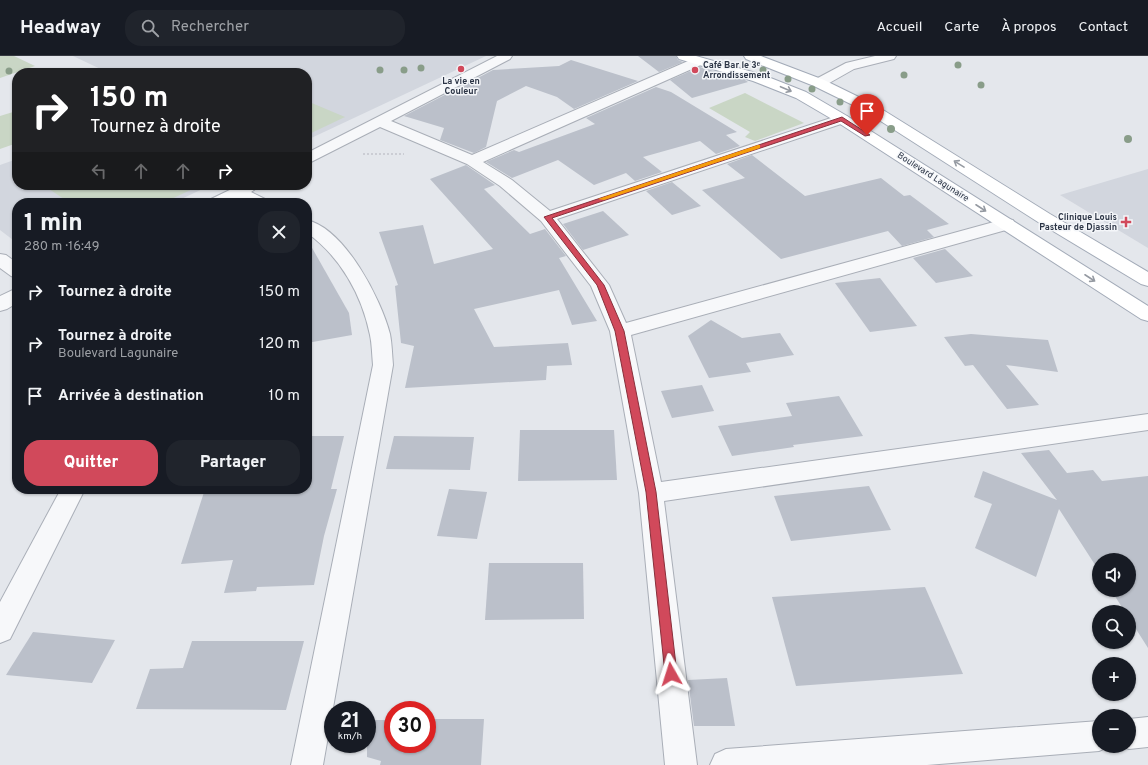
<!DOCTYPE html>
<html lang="fr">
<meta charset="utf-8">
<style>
:root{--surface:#171b24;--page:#20242c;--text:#f1f3f6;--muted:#9ea1a6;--line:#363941;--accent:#d1495b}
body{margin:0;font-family:Overpass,sans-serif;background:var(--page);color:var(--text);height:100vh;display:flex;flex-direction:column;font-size:15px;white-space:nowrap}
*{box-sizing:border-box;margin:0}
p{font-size:13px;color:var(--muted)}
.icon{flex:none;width:22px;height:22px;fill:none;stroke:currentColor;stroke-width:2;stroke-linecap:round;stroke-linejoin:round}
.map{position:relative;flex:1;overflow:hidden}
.drawer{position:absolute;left:12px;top:142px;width:300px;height:296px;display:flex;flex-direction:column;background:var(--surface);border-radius:16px;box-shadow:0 1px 3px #0004}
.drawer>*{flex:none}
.hud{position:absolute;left:12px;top:12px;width:300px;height:122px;border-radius:16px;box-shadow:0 1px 3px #0004;background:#202124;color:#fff;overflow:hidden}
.controls{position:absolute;left:1092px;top:497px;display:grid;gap:8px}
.controls a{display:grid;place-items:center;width:44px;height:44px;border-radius:50%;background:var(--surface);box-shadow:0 1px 3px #0004;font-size:20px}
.speed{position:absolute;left:324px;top:645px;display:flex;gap:8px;font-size:20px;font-weight:700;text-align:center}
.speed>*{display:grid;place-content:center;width:52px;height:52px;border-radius:50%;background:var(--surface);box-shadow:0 1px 3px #0004;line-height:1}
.speed small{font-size:10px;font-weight:400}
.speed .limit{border:6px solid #d22;background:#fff;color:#111}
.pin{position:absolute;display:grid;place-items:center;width:34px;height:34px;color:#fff;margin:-41px -17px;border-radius:50% 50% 50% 0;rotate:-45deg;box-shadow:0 0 4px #0007}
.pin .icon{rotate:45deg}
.me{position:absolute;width:44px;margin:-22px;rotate:354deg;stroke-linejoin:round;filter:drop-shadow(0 0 3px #0008)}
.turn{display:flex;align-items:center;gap:14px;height:84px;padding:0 12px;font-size:18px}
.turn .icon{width:52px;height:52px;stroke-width:2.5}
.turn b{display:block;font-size:28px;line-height:34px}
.lanes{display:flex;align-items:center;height:38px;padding:0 12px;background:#0003;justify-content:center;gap:20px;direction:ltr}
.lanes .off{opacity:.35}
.round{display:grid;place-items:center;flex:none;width:42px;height:42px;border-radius:16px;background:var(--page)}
.head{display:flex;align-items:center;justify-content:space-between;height:68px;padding:0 12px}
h1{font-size:24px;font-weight:800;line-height:30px}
.primary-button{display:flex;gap:8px;margin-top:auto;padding:8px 12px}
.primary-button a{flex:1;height:46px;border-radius:16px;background:var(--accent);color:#fff;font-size:16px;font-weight:800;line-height:46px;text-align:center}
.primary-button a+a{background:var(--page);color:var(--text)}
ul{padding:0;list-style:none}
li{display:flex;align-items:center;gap:12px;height:52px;padding:0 12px}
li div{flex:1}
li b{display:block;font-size:15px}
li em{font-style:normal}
header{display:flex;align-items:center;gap:24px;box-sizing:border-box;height:56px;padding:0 20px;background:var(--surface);border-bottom:1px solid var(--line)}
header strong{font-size:19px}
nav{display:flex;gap:22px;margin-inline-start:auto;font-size:14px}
.search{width:280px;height:36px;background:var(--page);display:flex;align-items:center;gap:10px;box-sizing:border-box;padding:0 14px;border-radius:16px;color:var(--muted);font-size:15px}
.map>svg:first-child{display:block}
.built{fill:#d2d6de}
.green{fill:#c9d6c5}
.building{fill:#bbc0ca}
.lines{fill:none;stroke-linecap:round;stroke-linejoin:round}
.minor-casing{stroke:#a9aeb7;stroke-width:2}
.major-casing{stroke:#a3abb8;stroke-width:2}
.path{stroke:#c2c5cb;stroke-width:1.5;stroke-dasharray:2 2;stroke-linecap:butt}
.minor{fill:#f7f8fa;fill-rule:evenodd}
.major{fill:#fff;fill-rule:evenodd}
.tree{fill:#899d89}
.oneway{stroke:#959aa2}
.route{fill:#d1495b;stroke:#882f3b}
.slow{fill:#f59e0b}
.poi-dot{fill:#d1495b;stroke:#f4f6f9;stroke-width:1.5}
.labels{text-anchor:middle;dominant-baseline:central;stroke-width:3;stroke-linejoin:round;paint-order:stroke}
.far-poi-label{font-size:9px;font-weight:bold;fill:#2b3445;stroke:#f4f6f9;text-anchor:start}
.far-street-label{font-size:9px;fill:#2b3445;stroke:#f4f6f9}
</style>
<header>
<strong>Headway</strong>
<div class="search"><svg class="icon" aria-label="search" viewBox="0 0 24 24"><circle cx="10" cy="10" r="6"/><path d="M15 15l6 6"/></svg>Rechercher</div>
<nav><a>Accueil</a><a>Carte</a><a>À propos</a><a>Contact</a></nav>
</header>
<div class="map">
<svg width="1148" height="709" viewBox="0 0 1148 709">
<rect width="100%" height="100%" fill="#e4e7ec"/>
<!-- built -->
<g class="built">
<polygon points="73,0 486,0 307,84 307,17 109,17"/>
<polygon points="17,103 17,129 211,129 173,147 17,147 17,187 0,174 0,109"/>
<polygon points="1148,113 1148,192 1060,139"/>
</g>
<!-- green -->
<g class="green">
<polygon points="0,0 14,0 35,10 0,22"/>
<polygon points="745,37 804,67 755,85 745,81 750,76 709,52"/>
<polygon points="307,45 345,61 307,79"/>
<polygon points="13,56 17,58 17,87 0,93 0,60"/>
<polygon points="43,129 201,129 163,147 70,147"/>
</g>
<!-- building -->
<g class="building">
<polygon points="638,0 676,0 678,4 683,6 659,16"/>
<polygon points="571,4 638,25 574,53 557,41 526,30 497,45 486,91 474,97 440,84 444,72 404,60 493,14 559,10"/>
<polygon points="700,11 745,24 748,26 692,42 670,24"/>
<polygon points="656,31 671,36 737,76 726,79 740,90 716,98 700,85 643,101 662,116 635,125 626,117 594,129 558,104 512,122 486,106 514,94 519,96 595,68 586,62"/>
<polygon points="752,99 805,140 881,122 904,140 910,139 949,168 927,174 934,181 902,190 888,175 781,203 702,134 745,122 727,108"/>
<polygon points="466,109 495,129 484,133 530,178 545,173 566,200 559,202 597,265 572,269 559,234 474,253 494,291 568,287 572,309 547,310 546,324 405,332 414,290 401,287 395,230 398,229 379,176 423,169 434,208 493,193 430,123"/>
<polygon points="672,126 701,150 672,159 646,135"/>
<polygon points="603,155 629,179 583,194 563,168"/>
<polygon points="307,183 349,257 352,279 307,287"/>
<polygon points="945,193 973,220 936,227 913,202"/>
<polygon points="880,222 917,270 870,276 835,227"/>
<polygon points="711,264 742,282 780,277 794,299 746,307 751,316 709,322 688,280"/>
<polygon points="971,278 1048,284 1058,316 1006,309 1039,349 1007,353 973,309 965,310 944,281"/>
<polygon points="702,329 714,355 672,362 661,335"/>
<polygon points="839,340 863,380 793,389 794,391 732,400 718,370 792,360 786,347"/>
<polygon points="520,374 614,374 617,424 518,425"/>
<polygon points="307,380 344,380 331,433 337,433 324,480 314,529 257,531 256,535 224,537 233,504 181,508 205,433 307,433"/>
<polygon points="394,380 474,381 470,414 386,413"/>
<polygon points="1049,394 1067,417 1093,414 1102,425 1148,420 1148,592 1129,562 1129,556 1125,556 1111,534 1129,534 1129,504 1099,504 1099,515 1059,453 1036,521 975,492 992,448 974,441 983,415 1057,444 1021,397"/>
<polygon points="869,430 891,474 791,485 774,440"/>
<polygon points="449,433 487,436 477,483 437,480"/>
<polygon points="489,507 583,507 584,563 485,564"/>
<polygon points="925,531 963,618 796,630 772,541"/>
<polygon points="33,576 115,584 92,627 6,619"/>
<polygon points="192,585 304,585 286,654 136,653 150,613 183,612"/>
<polygon points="727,622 735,670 694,670 688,624"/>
<polygon points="427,663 484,663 481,709 380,709 381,705 367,701 367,664 393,664 393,688 427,688"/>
</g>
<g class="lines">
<defs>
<g id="minor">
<polygon points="497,0 512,0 510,3 391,65 472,99 695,2 703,2 705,5 703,8 483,106 512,124 550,155 837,60 847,60 849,63 847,66 557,163 609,229 626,267 1001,164 1007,163 1013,164 1015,168 1013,172 631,279 661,426 1148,358 1148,374 664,445 697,709 665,709 639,437 610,275 591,230 541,165 500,130 467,108 380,71 307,108 307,97"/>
<polygon points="875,0 896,0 894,3 854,13 824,30 819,31 812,27 814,24 846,7"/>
<polygon points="240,129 261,129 251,136 267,144 269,147 248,147 238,142 228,147 207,147 209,144"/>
<path d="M307 164C345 173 381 243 390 278 392 288 392 299 393 309L323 709H291L373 309C372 299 372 288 370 279 362 239 340 200 307 177Z"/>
<polygon points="0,198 6,199 17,207 17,222 11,220 0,212"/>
<polygon points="17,232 17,247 7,253 0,255 0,240"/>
<polygon points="61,433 85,433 10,583 0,587 0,546"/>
<polygon points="1148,661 1148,691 1129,693 1121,690 1129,690 1129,663"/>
<polygon points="1099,665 1099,690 1110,690 1099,695 927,709 710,709 715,698 726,693"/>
</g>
<g id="major">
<polygon points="677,0 696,0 763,19 806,36 847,60 1148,250 1148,265 1141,263 837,66 796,42 753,25 679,3"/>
<polygon points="744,0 761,0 824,24 875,49 1050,158 1148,216 1148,230 1141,228 1038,166 865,55 814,30 746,3"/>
</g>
</defs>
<!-- minor casing -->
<use href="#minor" class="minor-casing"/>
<!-- major casing -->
<use href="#major" class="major-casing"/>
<!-- path -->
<polyline class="path" points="363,98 404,98"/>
<!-- minor -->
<use href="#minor" class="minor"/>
<!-- major -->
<use href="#major" class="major"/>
</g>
<!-- trees -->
<g class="tree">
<circle cx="958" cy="9" r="3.5"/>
<circle cx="421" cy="12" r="3.5"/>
<circle cx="380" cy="14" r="3.5"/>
<circle cx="404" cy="14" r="3.5"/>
<circle cx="763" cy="14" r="3.5"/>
<circle cx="9" cy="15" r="3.5"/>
<circle cx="904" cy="19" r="3.5"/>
<circle cx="788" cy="23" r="3.5"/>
<circle cx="981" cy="29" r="3.5"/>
<circle cx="812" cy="33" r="3.5"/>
<circle cx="840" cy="46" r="3.5"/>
<circle cx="864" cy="58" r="4"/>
<circle cx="891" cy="73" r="4"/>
<circle cx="1128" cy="83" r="4"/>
</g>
<!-- one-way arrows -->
<defs><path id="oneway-shaft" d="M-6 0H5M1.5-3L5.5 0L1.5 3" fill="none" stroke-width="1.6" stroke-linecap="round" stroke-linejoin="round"/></defs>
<g class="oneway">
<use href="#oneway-shaft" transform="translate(786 33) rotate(23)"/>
<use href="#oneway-shaft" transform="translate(959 108) rotate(-148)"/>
<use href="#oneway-shaft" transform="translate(981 152) rotate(33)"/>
<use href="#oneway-shaft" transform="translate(1090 222) rotate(33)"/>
</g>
<!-- route -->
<polygon class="route" points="842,61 870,79 865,80 841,65 552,162 604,229 624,275 656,436 677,618 676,622 671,624 667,622 665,618 646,436 615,275 597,229 544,161"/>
<!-- slow -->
<polygon class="slow" points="758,89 760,89 760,92 604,144 598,143"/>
<!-- markers -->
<g class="poi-dot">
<circle cx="461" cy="13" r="4"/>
<circle cx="695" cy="14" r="4"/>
<path d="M1124 160h4v4h4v4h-4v4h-4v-4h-4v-4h4z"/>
</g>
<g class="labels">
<!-- far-poi labels -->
<g class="far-poi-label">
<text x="703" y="9">Café Bar le 3ᵉ<tspan x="703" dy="10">Arrondissement</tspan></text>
<text x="461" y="25" text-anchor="middle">La vie en<tspan x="461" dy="10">Couleur</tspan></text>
<text x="1117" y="161" text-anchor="end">Clinique Louis<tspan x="1117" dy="10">Pasteur de Djassin</tspan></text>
</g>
<!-- far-street labels -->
<g class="far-street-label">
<text transform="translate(933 121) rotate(33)">Boulevard Lagunaire</text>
</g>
</g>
</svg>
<div class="controls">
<a><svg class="icon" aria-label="sound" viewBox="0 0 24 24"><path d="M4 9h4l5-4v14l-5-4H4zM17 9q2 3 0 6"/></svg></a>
<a><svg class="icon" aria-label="search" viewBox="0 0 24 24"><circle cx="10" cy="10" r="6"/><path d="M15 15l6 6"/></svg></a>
<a>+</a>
<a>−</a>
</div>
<div class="speed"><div>21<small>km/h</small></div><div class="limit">30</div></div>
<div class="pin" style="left:867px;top:79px;background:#d93025"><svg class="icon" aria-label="arrive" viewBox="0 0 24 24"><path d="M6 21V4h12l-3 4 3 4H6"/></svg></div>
<svg class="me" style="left:671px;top:618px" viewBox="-20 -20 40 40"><path d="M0-17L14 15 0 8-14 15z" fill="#d1495b" stroke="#fff" stroke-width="4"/></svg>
<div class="hud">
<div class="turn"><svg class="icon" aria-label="right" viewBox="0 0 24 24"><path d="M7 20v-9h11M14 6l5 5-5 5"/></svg><div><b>150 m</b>Tournez à droite</div></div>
<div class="lanes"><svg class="icon off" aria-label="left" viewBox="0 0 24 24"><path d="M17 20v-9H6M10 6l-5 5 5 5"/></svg><svg class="icon off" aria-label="ahead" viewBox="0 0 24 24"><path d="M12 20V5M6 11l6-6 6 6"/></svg><svg class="icon off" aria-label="ahead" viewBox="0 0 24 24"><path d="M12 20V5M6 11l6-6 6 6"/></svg><svg class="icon" aria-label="right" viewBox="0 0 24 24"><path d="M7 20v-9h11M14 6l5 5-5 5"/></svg></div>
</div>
<section class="drawer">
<div class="head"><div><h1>1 min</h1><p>280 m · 16:49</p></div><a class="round"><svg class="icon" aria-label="close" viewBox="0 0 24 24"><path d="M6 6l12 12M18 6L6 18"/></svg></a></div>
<ul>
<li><svg class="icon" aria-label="right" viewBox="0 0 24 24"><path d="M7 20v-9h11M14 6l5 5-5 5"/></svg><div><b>Tournez à droite</b></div><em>150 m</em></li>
<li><svg class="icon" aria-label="right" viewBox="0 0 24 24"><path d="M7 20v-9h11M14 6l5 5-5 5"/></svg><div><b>Tournez à droite</b><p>Boulevard Lagunaire</p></div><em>120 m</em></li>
<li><svg class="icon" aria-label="arrive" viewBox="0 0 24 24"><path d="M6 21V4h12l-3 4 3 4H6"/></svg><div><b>Arrivée à destination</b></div><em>10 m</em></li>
</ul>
<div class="primary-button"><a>Quitter</a><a>Partager</a></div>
</section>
</div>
